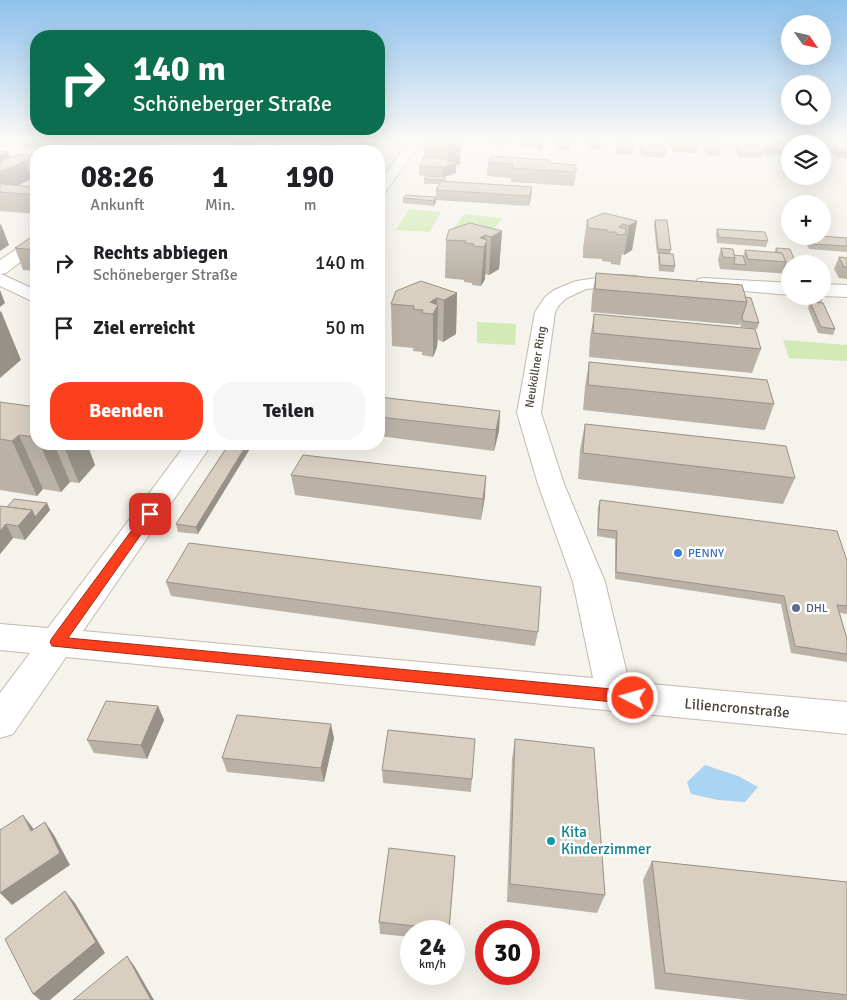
<!DOCTYPE html>
<html lang="de">
<meta charset="utf-8">
<style>
:root{--surface:#fff;--page:#f6f6f6;--text:#202124;--muted:#757577;--accent:#fc3f1d}
body{margin:0;font-family:Signika,sans-serif;background:var(--page);color:var(--text);height:100vh;display:flex;flex-direction:column;font-size:19px;white-space:nowrap}
*{box-sizing:border-box;margin:0}
p{font-size:16px;color:var(--muted)}
.icon{flex:none;width:28px;height:28px;fill:none;stroke:currentColor;stroke-width:2;stroke-linecap:round;stroke-linejoin:round}
.map{position:relative;flex:1;overflow:hidden}
.panel{position:absolute;left:30px;top:145px;width:355px;height:305px;display:flex;flex-direction:column;background:var(--surface);border-radius:20px;box-shadow:0 5px 20px #0002}
.panel>*{flex:none}
.hud{position:absolute;left:30px;top:30px;width:355px;height:105px;border-radius:20px;box-shadow:0 5px 20px #0002;background:#0b6e4f;color:#fff;overflow:hidden}
.needle{width:32px;rotate:124deg}
.buttons{position:absolute;left:781px;top:15px;display:grid;gap:10px}
.buttons a{display:grid;place-items:center;width:50px;height:50px;border-radius:50%;background:var(--surface);box-shadow:0 5px 20px #0002;font-size:25px}
.speed{position:absolute;left:400px;top:920px;display:flex;gap:10px;font-size:25px;font-weight:700;text-align:center}
.speed>*{display:grid;place-content:center;width:65px;height:65px;border-radius:50%;background:var(--surface);box-shadow:0 5px 20px #0002;line-height:1}
.speed small{font-size:12px;font-weight:400}
.speed .limit{border:8px solid #d22;background:#fff;color:#111}
.pin{position:absolute;display:grid;place-items:center;width:42px;height:42px;color:#fff;margin:-21px;border-radius:10px;box-shadow:0 2px 8px #0006}
.me{position:absolute;width:55px;margin:-28px;rotate:276deg;stroke-linejoin:round;filter:drop-shadow(0 0 4px #0008)}
.turn{display:flex;align-items:center;gap:18px;height:105px;padding:0 20px;font-size:22px}
.turn .icon{width:65px;height:65px;stroke-width:2.5}
.turn b{display:block;font-size:35px;line-height:42px}
.eta{display:flex;justify-content:space-evenly;align-items:center;height:85px;text-align:center}
.eta b{font-size:30px;font-weight:800;line-height:35px}
.cta{display:flex;gap:10px;margin-top:auto;padding:10px 20px}
.cta a{flex:1;height:58px;border-radius:20px;background:var(--accent);color:#fff;font-size:20px;font-weight:800;line-height:58px;text-align:center}
.cta a+a{background:var(--page);color:var(--text)}
ul{padding:0;list-style:none}
li{display:flex;align-items:center;gap:15px;height:65px;padding:0 20px}
li div{flex:1}
li b{display:block;font-size:19px}
li em{font-style:normal}
.map>svg:first-child{display:block}
.green{fill:#d2eab5}
.water{fill:#a9d4f2}
.lines{fill:none;stroke-linecap:round;stroke-linejoin:round}
.minor-casing{stroke:#c2bbae;stroke-width:2}
.minor{fill:#fff;fill-rule:evenodd}
.wall{fill:#bab2a6}
.shaded-wall{fill:#979187}
.building{fill:#d8cfc1;stroke:#979187}
.route{fill:#fc3f1d;stroke:#a42913}
.shop-dot{fill:#3f7fe0;stroke:#fff;stroke-width:2}
.service-dot{fill:#5c6f8a;stroke:#fff;stroke-width:2}
.culture-dot{fill:#0f9aa8;stroke:#fff;stroke-width:2}
.labels{text-anchor:middle;dominant-baseline:central;stroke-width:5;stroke-linejoin:round;paint-order:stroke}
.street-label{font-size:12px;fill:#4b4439;stroke:#fff}
.shop-label{font-size:12px;fill:#366cbe;stroke:#fff;text-anchor:start}
.service-label{font-size:12px;fill:#4e5e75;stroke:#fff;text-anchor:start}
.near-street-label{font-size:15px;fill:#4b4439;stroke:#fff}
.near-culture-label{font-size:15px;fill:#0d838f;stroke:#fff;text-anchor:start}
</style>
<div class="map">
<svg width="847" height="1000" viewBox="0 0 847 1000">
<rect width="100%" height="100%" fill="#f6f3ec"/>
<!-- green -->
<g class="green">
<polygon points="409,209 441,212 430,232 396,230"/>
<polygon points="464,214 502,218 490,236 451,232"/>
<polygon points="477,322 516,324 515,345 477,343"/>
<polygon points="783,340 847,345 847,361 789,358"/>
</g>
<!-- water -->
<polygon class="water" points="705,765 738,776 758,787 745,802 718,800 691,794 687,782"/>
<g class="lines">
<defs>
<g id="minor">
<polygon points="186,138 200,138 182,151 168,151"/>
<polygon points="411,138 423,138 384,194 379,195 379,182"/>
<polygon points="659,138 790,140 796,144 790,144 790,148 665,142"/>
<polygon points="822,142 847,143 847,151 822,150 822,144 817,144"/>
<polygon points="36,238 36,250 6,273 1,274 36,290 36,303 0,286 0,260 30,240"/>
<polygon points="619,275 637,276 640,280 637,284 586,289 567,298 559,305 555,312 541,413 564,484 605,582 629,682 847,702 847,734 66,657 13,734 0,738 0,693 30,653 0,650 0,624 48,628 186,444 212,444 83,631 593,678 573,582 538,484 517,413 535,312 545,297 554,290 576,281"/>
<polygon points="704,278 790,283 790,295 698,287 695,283 698,279"/>
<polygon points="822,284 847,285 847,297 822,296"/>
</g>
</defs>
<!-- minor casing -->
<use href="#minor" class="minor-casing"/>
<!-- minor -->
<use href="#minor" class="minor"/>
</g>
<!-- wall -->
<g class="wall">
<polygon points="20,138 181,138 138,151 52,151 23,147"/>
<polygon points="201,138 279,138 279,140 288,140 288,143 300,148 297,151 273,150 272,145 273,144 256,144 257,151 206,151 206,147 212,142 201,142"/>
<polygon points="355,138 388,138 385,141 378,141 378,143 374,148 363,147 364,151 316,151 315,144 357,143 360,140 355,139"/>
<polygon points="427,138 459,138 458,139 461,140 460,164 456,165 456,173 444,177 446,181 532,187 531,197 529,206 436,200 436,190 439,184 424,184 424,179 426,176 419,175 419,166 424,157 424,142"/>
<polygon points="490,138 515,138 513,143 503,142 503,145 490,143"/>
<polygon points="588,138 601,145 600,150 587,149"/>
<polygon points="672,138 696,138 699,144 697,153 672,152 671,144"/>
<polygon points="758,138 789,138 788,139"/>
<polygon points="800,138 814,138 813,140 801,140"/>
<polygon points="821,138 836,138 835,142 824,141"/>
<polygon points="544,139 542,150 535,149 535,147 520,146 521,141"/>
<polygon points="775,140 790,144 790,157 776,154 775,153 774,156 765,155 763,152 765,147 773,148"/>
<polygon points="704,141 721,151 719,156 706,155 703,145"/>
<polygon points="556,142 571,142 570,151 555,150"/>
<polygon points="616,142 633,150 632,155 616,154"/>
<polygon points="641,144 666,153 665,158 641,156 640,148"/>
<polygon points="736,145 763,153 761,158 739,157 735,149"/>
<polygon points="834,147 847,148 847,158 836,157 832,152"/>
<polygon points="0,151 10,157 36,155 36,180 31,179 17,186 36,187 36,214 0,211"/>
<polygon points="488,162 550,163 576,172 574,186 511,182 511,178 487,176"/>
<polygon points="436,197 436,202 434,206 403,203 403,198"/>
<polygon points="587,220 637,221 632,250 624,255 622,254 620,265 611,264 611,262 602,261 602,259 583,258 583,248"/>
<polygon points="655,220 671,250 670,253 675,266 674,272 659,271 658,258 659,254 657,254 654,225"/>
<polygon points="717,229 768,241 766,247 717,243 716,234"/>
<polygon points="502,231 499,269 489,275 485,274 485,279 481,286 472,285 472,283 464,282 464,280 445,278 446,240"/>
<polygon points="807,236 822,236 847,238 847,252 809,249 805,241"/>
<polygon points="36,239 36,271 23,270 15,248"/>
<polygon points="721,248 734,255 743,256 745,250 774,253 776,248 790,264 790,274 720,269 718,260"/>
<polygon points="839,257 847,258 847,279 839,278 834,269"/>
<polygon points="596,273 745,297 759,323 757,329 741,327 740,323 739,325 591,312 592,296"/>
<polygon points="457,293 456,334 443,342 438,340 437,347 433,357 422,355 422,352 413,351 413,348 392,346 391,304"/>
<polygon points="803,296 820,296 822,300 821,303 835,329 833,335 818,333 808,308 809,305 807,305"/>
<polygon points="594,314 761,349 752,373 589,357 590,338"/>
<polygon points="589,362 774,404 765,430 583,410 585,387"/>
<polygon points="379,397 500,411 499,431 494,451 379,436"/>
<polygon points="0,402 36,407 36,444 87,444 95,465 79,483 70,482 61,492 43,489 37,496 0,490"/>
<polygon points="585,424 795,478 783,504 578,479 580,450"/>
<polygon points="229,444 198,534 178,532 176,524"/>
<polygon points="291,475 485,496 481,520 295,495"/>
<polygon points="600,500 847,561 847,614 840,613 847,639 847,662 791,653 781,604 615,579 615,539 597,536 598,507"/>
<polygon points="47,503 50,510 25,540 13,538 0,554 0,506 7,507"/>
<polygon points="166,582 538,632 535,646 171,596"/>
<polygon points="158,706 164,720 147,759 94,753 87,740"/>
<polygon points="334,738 324,782 227,772 222,758"/>
<polygon points="515,739 605,895 597,913 507,902 512,759"/>
<polygon points="382,770 472,779 471,792 383,783"/>
<polygon points="455,856 449,931 411,931 411,937 380,934 379,922"/>
<polygon points="652,861 847,882 847,1000 748,1000 655,989 643,880"/>
</g>
<!-- shaded-wall -->
<g class="shaded-wall">
<polygon points="109,138 121,138 124,151 102,151 99,141"/>
<polygon points="127,138 181,138 138,151 130,151"/>
<polygon points="242,138 255,138 257,151 228,151 228,148"/>
<polygon points="272,138 279,138 279,140 273,144"/>
<polygon points="456,138 459,138 457,141 461,140 460,164 456,165 456,173 443,177 443,167 448,159 448,166 448,144"/>
<polygon points="378,139 378,143 374,148 374,144"/>
<polygon points="300,143 300,148 297,151 296,146"/>
<polygon points="363,143 363,151 359,151 359,147"/>
<polygon points="8,151 13,165 0,171 0,155"/>
<polygon points="25,161 31,179 4,192 0,181 0,172"/>
<polygon points="532,187 531,197 529,206 530,196"/>
<polygon points="436,197 436,202 434,206 434,201"/>
<polygon points="637,221 632,250 624,255 629,226"/>
<polygon points="1,224 9,245 0,251 0,225"/>
<polygon points="502,231 499,269 489,275 491,237"/>
<polygon points="485,235 485,244 487,240 485,279 481,286 484,247 480,238"/>
<polygon points="0,290 5,303 0,307"/>
<polygon points="457,293 456,334 443,342 444,300"/>
<polygon points="437,298 437,307 438,305 437,347 433,357 433,314 430,302"/>
<polygon points="1,311 21,360 0,378 0,312"/>
<polygon points="500,411 499,431 494,451 496,430"/>
<polygon points="19,435 43,489 37,496 12,441"/>
<polygon points="40,444 54,444 70,482 61,492"/>
<polygon points="63,444 87,444 95,465 79,483"/>
<polygon points="247,444 253,444 198,534 196,527"/>
<polygon points="486,476 485,496 481,520 483,499"/>
<polygon points="47,503 50,510 25,540 18,526 32,510"/>
<polygon points="6,524 13,538 0,554 0,531"/>
<polygon points="158,706 164,720 147,759 141,745"/>
<polygon points="331,724 334,738 324,782 321,768"/>
<polygon points="23,815 33,828 41,844 31,831"/>
<polygon points="45,822 54,835 70,865 12,905 0,893"/>
<polygon points="65,891 75,903 105,953 50,1000 40,1000 33,994"/>
<polygon points="127,956 135,967 154,1000 151,1000"/>
</g>
<!-- building -->
<g class="building">
<polygon points="75,138 109,138 99,141"/>
<polygon points="219,138 242,138 228,148 206,147"/>
<polygon points="361,138 378,139 374,144 357,143"/>
<polygon points="427,138 453,138 461,140 448,144 424,142"/>
<polygon points="522,138 531,138 544,139 542,145 535,145 536,142 521,141"/>
<polygon points="588,138 596,138 601,139 601,145 587,145"/>
<polygon points="673,138 696,138 699,144 674,143"/>
<polygon points="279,140 288,140 285,142 300,143 296,146 272,145"/>
<polygon points="775,140 790,141 792,143 798,144 790,144 790,147 779,145"/>
<polygon points="704,141 717,142 721,151 707,151"/>
<polygon points="318,142 363,143 359,147 315,144"/>
<polygon points="556,142 571,142 571,146 555,145"/>
<polygon points="616,142 632,143 633,150 617,149"/>
<polygon points="641,144 664,145 666,153 642,152"/>
<polygon points="736,145 758,145 763,153 740,153"/>
<polygon points="765,147 773,148 775,151 767,151"/>
<polygon points="834,147 847,148 847,153 838,152"/>
<polygon points="344,148 361,149 364,151 339,151"/>
<polygon points="0,151 8,151 0,155"/>
<polygon points="18,154 36,155 36,162 25,161 0,172 0,162"/>
<polygon points="491,156 549,160 550,163 576,165 576,172 512,168 513,164 488,162"/>
<polygon points="424,157 448,159 447,161 456,163 443,167 419,166"/>
<polygon points="426,176 446,177 444,180 424,179"/>
<polygon points="441,181 532,187 530,196 436,190"/>
<polygon points="0,184 36,187 36,195 0,192"/>
<polygon points="406,195 436,197 434,201 403,198"/>
<polygon points="604,213 637,221 629,226 623,224 619,227 626,229 625,235 616,234 616,232 607,232 607,230 588,228 587,220"/>
<polygon points="655,220 667,220 671,250 658,249"/>
<polygon points="470,223 502,231 491,237 485,235 480,238 487,240 484,247 473,246 474,244 465,243 466,241 446,240 449,230"/>
<polygon points="717,229 765,232 768,241 719,237"/>
<polygon points="808,236 822,236 847,238 847,246 811,244"/>
<polygon points="30,238 36,239 36,250 15,248"/>
<polygon points="721,248 733,249 735,258 723,257"/>
<polygon points="776,248 790,249 796,264 790,264 790,269 784,268 786,262 782,253 778,253"/>
<polygon points="745,250 782,253 786,262 748,259"/>
<polygon points="659,253 673,254 675,266 660,265"/>
<polygon points="734,255 743,256 746,265 734,264 735,258"/>
<polygon points="839,257 847,258 847,267 844,267"/>
<polygon points="596,273 742,285 747,302 595,289"/>
<polygon points="421,281 457,293 444,300 437,298 430,302 438,305 433,314 422,313 423,310 413,309 414,306 391,304 396,291"/>
<polygon points="808,296 820,296 822,300 809,299"/>
<polygon points="745,297 751,298 759,323 743,321 742,317 747,302"/>
<polygon points="810,302 823,303 835,329 821,327"/>
<polygon points="594,314 755,329 761,349 593,333"/>
<polygon points="589,362 767,380 774,404 588,385"/>
<polygon points="379,397 500,411 496,430 379,417"/>
<polygon points="0,402 36,407 36,437 19,435 12,441 0,439"/>
<polygon points="585,424 786,446 795,478 583,453"/>
<polygon points="229,444 247,444 196,527 176,524"/>
<polygon points="303,455 486,476 483,499 291,475"/>
<polygon points="14,499 47,503 35,517 32,510 7,507"/>
<polygon points="600,500 837,531 847,561 847,606 837,605 847,639 847,654 795,646 784,596 616,572 617,531 598,529"/>
<polygon points="0,506 32,510 18,526 6,524 0,531"/>
<polygon points="189,543 541,587 538,632 166,582"/>
<polygon points="106,701 158,706 141,745 87,740"/>
<polygon points="237,715 331,724 321,768 222,758"/>
<polygon points="388,730 475,739 472,779 382,770"/>
<polygon points="515,739 594,748 605,895 510,884"/>
<polygon points="23,815 31,831 45,822 60,853 0,893 0,830"/>
<polygon points="389,848 455,856 449,930 379,922"/>
<polygon points="652,861 847,882 847,995 665,973"/>
<polygon points="65,891 96,942 33,994 5,939"/>
<polygon points="127,956 151,1000 73,1000"/>
</g>
<!-- sky -->
<linearGradient id="sky" x2="0" y2="1"><stop stop-color="#8fc1ec"/><stop offset="0.5" stop-color="#fbfaf6"/><stop offset="1" stop-color="#fbfaf6" stop-opacity="0"/></linearGradient>
<rect width="847" height="278" fill="url(#sky)"/>
<!-- route -->
<polygon class="route" points="150,510 154,511 155,514 154,516 68,638 633,691 638,693 640,698 638,702 633,704 52,646 50,642 52,638 146,511"/>
<!-- markers -->
<circle class="shop-dot" cx="678" cy="553" r="5"/>
<circle class="service-dot" cx="796" cy="608" r="5"/>
<circle class="culture-dot" cx="551" cy="841" r="5"/>
<g class="labels">
<!-- street labels -->
<g class="street-label">
<text transform="translate(536 367) rotate(-81)">Neuköllner Ring</text>
</g>
<!-- shop labels -->
<g class="shop-label">
<text x="688" y="553">PENNY</text>
</g>
<!-- service labels -->
<g class="service-label">
<text x="806" y="608">DHL</text>
</g>
<!-- near-street labels -->
<g class="near-street-label">
<text transform="translate(737 708) rotate(5)">Liliencronstraße</text>
</g>
<!-- near-culture labels -->
<g class="near-culture-label">
<text x="561" y="832">Kita<tspan x="561" dy="17">Kinderzimmer</tspan></text>
</g>
</g>
</svg>
<div class="buttons">
<a><svg class="needle" viewBox="-14 -14 28 28"><path d="M0-13l5 13h-10z" fill="#e53935"/><path d="M0 13l5-13h-10z" fill="#757577"/></svg></a>
<a><svg class="icon" aria-label="search" viewBox="0 0 24 24"><circle cx="10" cy="10" r="6"/><path d="M15 15l6 6"/></svg></a>
<a><svg class="icon" aria-label="layers" viewBox="0 0 24 24"><path d="M12 4l9 5-9 5-9-5zM3 14l9 5 9-5"/></svg></a>
<a>+</a>
<a>−</a>
</div>
<div class="speed"><div>24<small>km/h</small></div><div class="limit">30</div></div>
<div class="pin" style="left:150px;top:514px;background:#d93025"><svg class="icon" aria-label="arrive" viewBox="0 0 24 24"><path d="M6 21V4h12l-3 4 3 4H6"/></svg></div>
<svg class="me" style="left:633px;top:698px" viewBox="-20 -20 40 40"><circle r="17" fill="#fc3f1d" stroke="#fff" stroke-width="3"/><path d="M0-11L8 9 0 5-8 9z" fill="#fff"/></svg>
<div class="hud">
<div class="turn"><svg class="icon" aria-label="right" viewBox="0 0 24 24"><path d="M7 20v-9h11M14 6l5 5-5 5"/></svg><div><b>140 m</b>Schöneberger Straße</div></div>
</div>
<section class="panel">
<div class="eta">
<div><b>08:26</b><p>Ankunft</p></div>
<div><b>1</b><p>Min.</p></div>
<div><b>190</b><p>m</p></div>
</div>
<ul>
<li><svg class="icon" aria-label="right" viewBox="0 0 24 24"><path d="M7 20v-9h11M14 6l5 5-5 5"/></svg><div><b>Rechts abbiegen</b><p>Schöneberger Straße</p></div><em>140 m</em></li>
<li><svg class="icon" aria-label="arrive" viewBox="0 0 24 24"><path d="M6 21V4h12l-3 4 3 4H6"/></svg><div><b>Ziel erreicht</b></div><em>50 m</em></li>
</ul>
<div class="cta"><a>Beenden</a><a>Teilen</a></div>
</section>
</div>
